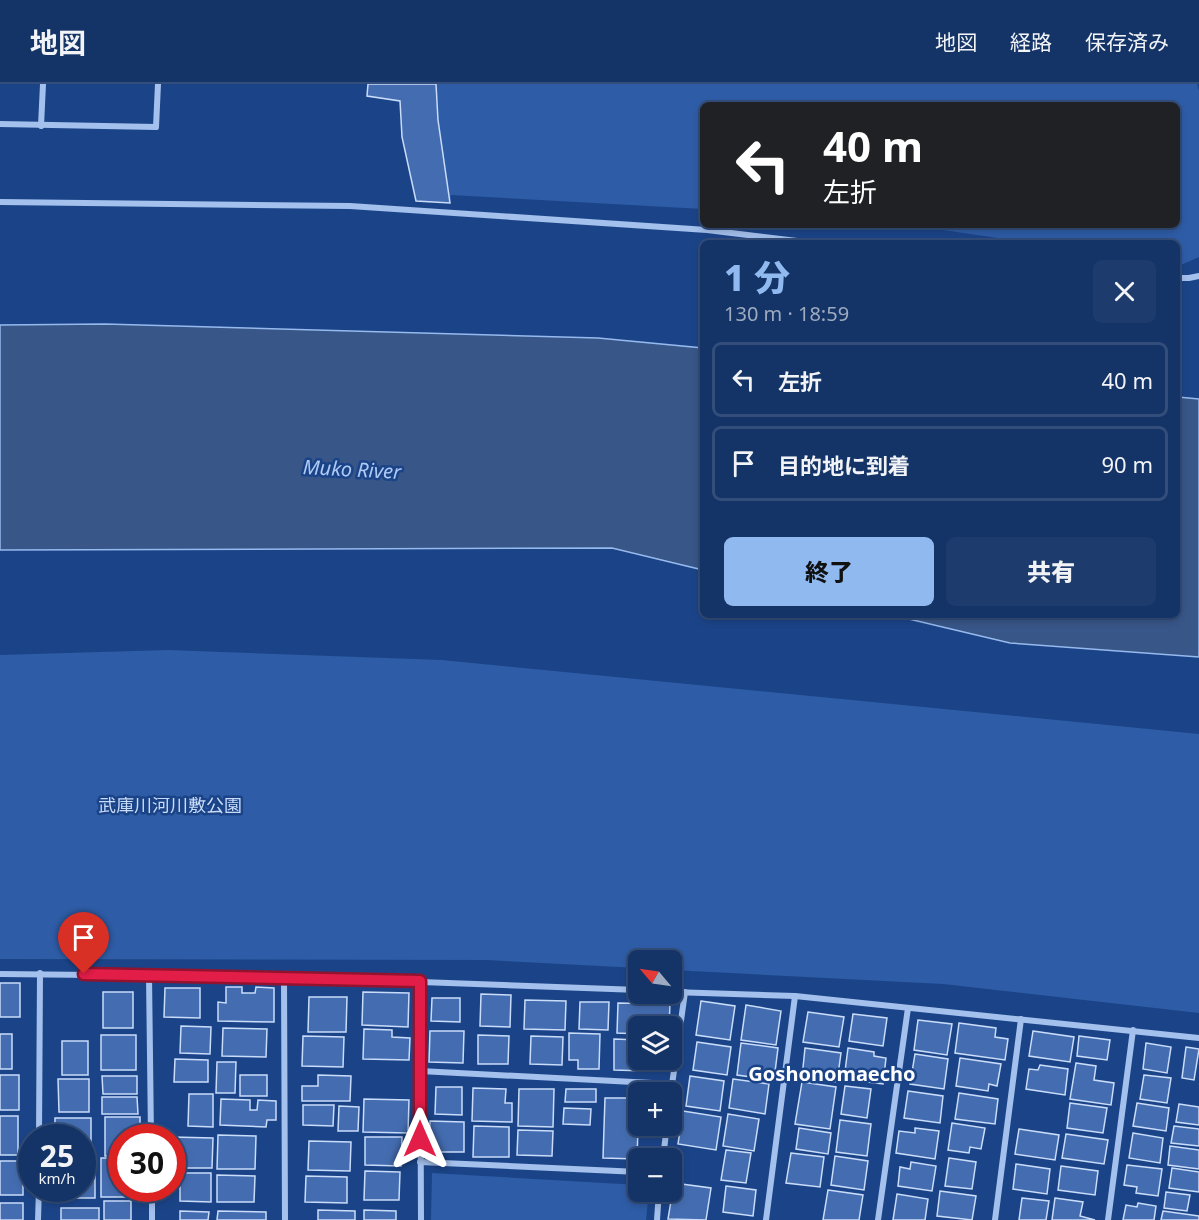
<!DOCTYPE html>
<html lang="ja">
<meta charset="utf-8">
<style>
:root{--surface:#143366;--page:#1d3b6c;--text:#f1f3f6;--muted:#9daabf;--line:#334e7a;--accent:#90b9f0}
body{margin:0;font-family:"Noto Sans","Noto Sans JP",sans-serif;background:var(--page);color:var(--text);height:100vh;display:flex;flex-direction:column;font-size:22px;white-space:nowrap}
*{box-sizing:border-box;margin:0}
p{font-size:20px;color:var(--muted)}
.icon{flex:none;width:33px;height:33px;fill:none;stroke:currentColor;stroke-width:2;stroke-linecap:round;stroke-linejoin:round}
.map{position:relative;flex:1;overflow:hidden}
.drawer{position:absolute;left:700px;top:156px;width:480px;height:378px;display:flex;flex-direction:column;background:var(--surface);border-radius:9px;box-shadow:0 3px 9px #0003,0 0 0 2px var(--line)}
.drawer>*{flex:none}
.guide{position:absolute;left:700px;top:18px;width:480px;height:126px;border-radius:9px;box-shadow:0 3px 9px #0003,0 0 0 2px var(--line);background:#202124;color:#fff;overflow:hidden}
.needle{width:39px;rotate:299deg}
.controls{position:absolute;left:628px;top:866px;display:grid;gap:12px}
.controls a{display:grid;place-items:center;width:54px;height:54px;border-radius:9px;background:var(--surface);box-shadow:0 3px 9px #0003,0 0 0 2px var(--line);font-size:30px}
.speed{position:absolute;left:18px;top:1040px;display:flex;gap:12px;font-size:30px;font-weight:700;text-align:center}
.speed>*{display:grid;place-content:center;width:78px;height:78px;border-radius:50%;background:var(--surface);box-shadow:0 3px 9px #0003,0 0 0 2px var(--line);line-height:1}
.speed small{font-size:15px;font-weight:400}
.speed .limit{border:9px solid #d22;background:#fff;color:#111}
.pin{position:absolute;display:grid;place-items:center;width:51px;height:51px;color:#fff;margin:-62px -26px;border-radius:50% 50% 50% 0;rotate:-45deg;box-shadow:0 0 6px #0007}
.pin .icon{rotate:45deg}
.me{position:absolute;width:66px;margin:-33px;rotate:0deg;stroke-linejoin:round;filter:drop-shadow(0 0 4px #0008)}
.turn{display:flex;align-items:center;gap:21px;height:126px;padding:0 24px;font-size:27px}
.turn .icon{width:78px;height:78px;stroke-width:2.5}
.turn b{display:block;font-size:42px;line-height:51px}
.round{display:grid;place-items:center;flex:none;width:63px;height:63px;border-radius:9px;background:var(--page)}
.overview{display:flex;align-items:center;justify-content:space-between;height:102px;padding:0 24px}
h1{font-size:36px;font-weight:800;line-height:45px;color:var(--accent)}
.cta{display:flex;gap:12px;margin-top:auto;padding:12px 24px}
.cta a{flex:1;height:69px;border-radius:9px;background:var(--accent);color:#111;font-size:24px;font-weight:800;line-height:69px;text-align:center}
.cta a+a{background:var(--page);color:var(--text)}
ul{padding:0;list-style:none}
li{display:flex;align-items:center;gap:18px;height:75px;margin:0 12px 9px;padding:0 12px;border:3px solid var(--line);border-radius:9px}
li div{flex:1}
li b{display:block;font-size:22px}
li em{font-style:normal}
header{display:flex;align-items:center;gap:36px;box-sizing:border-box;height:84px;padding:0 30px;background:var(--surface);border-bottom:2px solid var(--line)}
header strong{font-size:28px}
nav{display:flex;gap:33px;margin-inline-start:auto;font-size:21px}
.map>svg:first-child{display:block}
.green{fill:#2e5ca6}
.water{fill:#385688;stroke:#97baee;stroke-width:1.5}
.building{fill:#446db1;stroke:#c9dcf9;stroke-width:1.5}
.lines{fill:none;stroke-linecap:round;stroke-linejoin:round}
.street{stroke:#a4c0ec;stroke-width:6}
.route-casing{stroke:#92132f;stroke-width:15}
.route{stroke:#e11d48;stroke-width:10}
.labels{text-anchor:middle;dominant-baseline:central;stroke-width:5;stroke-linejoin:round;paint-order:stroke}
.park-label{font-size:18px;fill:#c9dcf9;stroke:#1b4488}
.water-label{font-size:20px;font-style:italic;fill:#afcaf4;stroke:#1b4488}
.neighbourhood-label{font-size:20px;font-weight:bold;fill:#fff;stroke:#1b4488}
</style>
<header>
<strong>地図</strong>
<nav><a>地図</a><a>経路</a><a>保存済み</a></nav>
</header>
<div class="map">
<svg width="1199" height="1136" viewBox="0 0 1199 1136">
<rect width="100%" height="100%" fill="#1b4488"/>
<!-- green -->
<g class="green">
<polygon points="368,0 1197,0 1199,7 1199,173 1181,181 1178,180 1178,159 1032,159 909,141 1178,141 1178,21 704,21 703,125 451,111 450,119 416,117 402,53 400,18 367,12"/>
<polygon points="168,566 442,576 1199,650 1199,929 943,900 672,886 672,876 639,876 639,884 486,876 0,875 0,571"/>
<polygon points="432,1089 639,1101 639,1107 649,1107 646,1136 431,1136"/>
</g>
<!-- water -->
<g class="water">
<polygon points="105,240 598,254 703,264 703,486 612,464 0,466 0,241"/>
<polygon points="1178,313 1199,315 1199,573 1010,559 892,531 1178,531"/>
</g>
<!-- building -->
<g class="building">
<polygon points="368,0 436,0 438,36 450,119 416,117 402,53 400,17 367,12"/>
<rect x="0" y="899" width="20" height="34"/>
<polygon points="226,903 242,903 242,909 255,909 256,903 274,904 274,938 218,937 218,918 226,919"/>
<polygon points="165,904 200,904 200,934 164,933"/>
<rect x="103" y="908" width="30" height="36"/>
<polygon points="363,908 409,909 408,943 362,941"/>
<polygon points="481,910 511,911 510,943 480,942"/>
<polygon points="309,913 347,913 346,948 308,948"/>
<polygon points="432,914 460,914 460,938 431,937"/>
<polygon points="525,916 566,917 565,946 524,945"/>
<polygon points="701,917 735,922 730,956 696,951"/>
<polygon points="580,918 609,918 608,946 579,945"/>
<polygon points="618,919 670,920 669,942 639,942 639,950 617,949"/>
<polygon points="746,921 781,927 776,961 741,956"/>
<polygon points="808,928 844,933 839,963 803,958"/>
<polygon points="853,930 887,934 883,962 849,957"/>
<polygon points="918,936 952,940 947,971 914,966"/>
<polygon points="959,939 996,944 995,953 1008,955 1005,976 955,969"/>
<polygon points="181,942 211,943 210,970 180,969"/>
<polygon points="223,944 267,945 266,973 222,972"/>
<polygon points="364,945 392,946 392,953 410,954 409,976 363,975"/>
<polygon points="430,947 464,947 463,979 429,978"/>
<polygon points="1033,947 1074,953 1070,978 1029,972"/>
<polygon points="569,949 600,950 599,985 578,985 578,976 569,976"/>
<rect x="0" y="950" width="12" height="35"/>
<rect x="101" y="951" width="35" height="35"/>
<polygon points="478,951 509,952 508,980 478,980"/>
<polygon points="303,952 344,953 343,983 302,982"/>
<polygon points="531,952 563,953 562,981 530,980"/>
<polygon points="1079,952 1110,956 1107,976 1077,972"/>
<polygon points="614,955 639,956 639,975 646,975 646,987 614,986"/>
<rect x="62" y="957" width="26" height="34"/>
<polygon points="697,958 731,963 727,991 693,986"/>
<polygon points="741,959 778,964 774,996 737,991"/>
<polygon points="1146,959 1171,963 1167,989 1143,985"/>
<polygon points="1186,963 1199,965 1194,996 1182,994"/>
<polygon points="805,964 841,969 837,998 802,993"/>
<polygon points="848,964 874,968 874,972 886,974 883,1000 844,995"/>
<polygon points="915,970 948,975 944,1005 910,1000"/>
<polygon points="960,974 1001,980 997,1002 989,1000 988,1007 956,1002"/>
<polygon points="175,975 208,976 208,998 174,998"/>
<polygon points="217,978 236,978 235,1009 216,1009"/>
<polygon points="1076,979 1096,982 1094,996 1114,999 1111,1021 1070,1015"/>
<polygon points="1040,981 1068,985 1065,1011 1026,1005 1029,985 1038,986"/>
<rect x="0" y="991" width="19" height="35"/>
<rect x="240" y="991" width="27" height="21"/>
<polygon points="318,991 351,992 350,1017 302,1017 302,1002 318,1002"/>
<polygon points="1144,991 1171,994 1167,1019 1140,1015"/>
<polygon points="102,992 137,992 137,1010 103,1010"/>
<polygon points="690,992 724,997 720,1027 686,1022"/>
<polygon points="58,995 89,995 89,1028 59,1028"/>
<polygon points="733,995 769,1000 765,1030 729,1024"/>
<polygon points="802,998 836,1003 830,1045 795,1040"/>
<polygon points="845,1002 871,1005 867,1034 841,1030"/>
<polygon points="436,1003 462,1003 462,1031 435,1030"/>
<polygon points="473,1004 506,1005 505,1019 512,1019 512,1038 472,1037"/>
<polygon points="519,1005 554,1005 553,1043 518,1042"/>
<polygon points="566,1005 596,1005 596,1018 565,1018"/>
<polygon points="908,1007 943,1012 940,1039 904,1034"/>
<polygon points="959,1009 998,1015 995,1040 955,1035"/>
<polygon points="189,1010 213,1010 213,1043 188,1042"/>
<polygon points="102,1013 137,1013 138,1030 102,1030"/>
<polygon points="605,1014 639,1014 637,1075 603,1074"/>
<polygon points="221,1015 250,1016 250,1026 257,1026 258,1016 276,1017 276,1036 267,1036 266,1043 220,1041"/>
<polygon points="364,1015 409,1016 408,1049 363,1048"/>
<polygon points="1070,1019 1107,1024 1103,1049 1067,1044"/>
<polygon points="1137,1019 1169,1024 1166,1047 1133,1042"/>
<polygon points="1179,1020 1199,1023 1199,1041 1176,1038"/>
<polygon points="303,1021 334,1021 333,1042 303,1041"/>
<polygon points="339,1022 359,1023 358,1047 338,1047"/>
<polygon points="564,1024 591,1025 590,1041 563,1040"/>
<polygon points="683,1027 721,1033 716,1066 678,1060"/>
<polygon points="728,1030 759,1035 754,1067 723,1062"/>
<rect x="0" y="1032" width="18" height="39"/>
<polygon points="105,1033 140,1033 140,1053 122,1053 122,1072 105,1072"/>
<polygon points="55,1034 91,1034 91,1070 82,1070 82,1053 55,1053"/>
<polygon points="840,1036 871,1040 867,1072 836,1068"/>
<polygon points="430,1037 464,1038 464,1068 429,1068"/>
<polygon points="952,1039 985,1044 981,1065 970,1063 969,1069 948,1066"/>
<polygon points="474,1042 509,1043 509,1073 473,1073"/>
<polygon points="1174,1042 1199,1045 1199,1062 1171,1059"/>
<polygon points="799,1044 831,1049 828,1070 796,1065"/>
<polygon points="915,1044 939,1047 935,1075 896,1069 899,1047 915,1049"/>
<polygon points="1019,1045 1059,1051 1055,1076 1015,1070"/>
<polygon points="518,1046 553,1047 552,1072 517,1071"/>
<polygon points="1133,1049 1163,1054 1160,1079 1129,1074"/>
<polygon points="1066,1050 1108,1056 1104,1080 1062,1074"/>
<polygon points="218,1051 256,1052 255,1085 217,1085"/>
<polygon points="172,1053 213,1054 212,1084 177,1084 177,1068 172,1068"/>
<polygon points="365,1053 402,1053 401,1082 365,1081"/>
<polygon points="309,1057 351,1058 350,1087 308,1086"/>
<polygon points="1170,1062 1199,1066 1199,1085 1168,1081"/>
<polygon points="726,1066 751,1069 746,1099 721,1096"/>
<polygon points="791,1069 824,1073 820,1103 786,1099"/>
<polygon points="835,1072 868,1077 864,1106 831,1101"/>
<polygon points="101,1074 122,1074 122,1104 141,1104 141,1113 101,1113"/>
<polygon points="949,1074 976,1078 972,1105 945,1102"/>
<rect x="0" y="1077" width="23" height="34"/>
<polygon points="911,1078 936,1082 932,1107 898,1102 900,1083 910,1085"/>
<polygon points="1016,1080 1050,1085 1047,1110 1013,1105"/>
<polygon points="1127,1081 1162,1085 1158,1112 1136,1109 1137,1103 1124,1101"/>
<polygon points="1061,1082 1098,1087 1095,1111 1058,1106"/>
<polygon points="82,1084 95,1084 95,1114 67,1114 67,1104 82,1104"/>
<polygon points="1172,1084 1199,1088 1199,1108 1169,1104"/>
<polygon points="365,1087 400,1088 399,1116 364,1116"/>
<polygon points="180,1089 211,1089 211,1118 180,1117"/>
<polygon points="217,1091 255,1092 254,1118 217,1118"/>
<polygon points="306,1092 347,1093 347,1119 305,1118"/>
<polygon points="674,1099 711,1104 706,1136 668,1135"/>
<polygon points="726,1102 756,1106 753,1132 723,1128"/>
<polygon points="828,1106 863,1111 859,1136 823,1136"/>
<polygon points="940,1107 976,1112 972,1136 937,1132"/>
<polygon points="1166,1108 1190,1111 1187,1127 1164,1124"/>
<polygon points="897,1110 928,1115 925,1136 893,1136"/>
<polygon points="1022,1114 1049,1117 1046,1136 1019,1136"/>
<polygon points="1055,1114 1083,1118 1080,1132 1095,1136 1052,1136"/>
<rect x="104" y="1117" width="27" height="19"/>
<rect x="0" y="1119" width="23" height="17"/>
<polygon points="1138,1119 1156,1122 1154,1136 1123,1136 1126,1121 1137,1123"/>
<rect x="61" y="1124" width="38" height="12"/>
<polygon points="318,1126 355,1127 355,1136 318,1136"/>
<polygon points="364,1126 396,1127 396,1136 364,1136"/>
<polygon points="180,1127 209,1128 208,1136 180,1136"/>
<polygon points="218,1127 266,1128 266,1136 217,1136"/>
<polygon points="1163,1127 1199,1132 1199,1136 1161,1136"/>
</g>
<g class="lines">
<!-- street -->
<g class="street">
<polyline points="0,40 156,43 158,0"/>
<polyline points="41,42 43,0"/>
<polyline points="0,118 350,122 707,146 814,159"/>
<polyline points="1178,194 1189,194 1199,192"/>
<polyline points="0,890 284,893 639,906"/>
<polyline points="149,891 151,1053"/>
<polyline points="284,893 285,1136"/>
<polyline points="420,897 421,1136"/>
<polyline points="672,908 795,912 1199,954"/>
<polyline points="420,987 672,1000"/>
<polyline points="671,1008 685,908"/>
<polyline points="39,1053 40,889"/>
<polyline points="663,1074 667,1041"/>
<polyline points="420,1078 639,1088"/>
<polyline points="152,1104 152,1136"/>
<polyline points="38,1136 39,1104"/>
<polyline points="657,1136 659,1107"/>
<polyline points="766,1136 795,912"/>
<polyline points="878,1136 908,924"/>
<polyline points="995,1136 1021,935"/>
<polyline points="1108,1136 1133,946"/>
</g>
</g>
<g class="lines">
<defs>
<polyline id="route" points="84,890 420,897 420,1055"/>
</defs>
<!-- route casing -->
<use href="#route" class="route-casing"/>
<!-- route -->
<use href="#route" class="route"/>
</g>
<g class="labels">
<!-- park labels -->
<g class="park-label">
<text x="170" y="721">武庫川河川敷公園</text>
</g>
<!-- water labels -->
<g class="water-label">
<text transform="translate(352 385) rotate(3)">Muko River</text>
</g>
<!-- neighbourhood labels -->
<g class="neighbourhood-label">
<text x="832" y="989">Goshonomaecho</text>
</g>
</g>
</svg>
<div class="controls">
<a><svg class="needle" viewBox="-14 -14 28 28"><path d="M0-13l5 13h-10z" fill="#e53935"/><path d="M0 13l5-13h-10z" fill="#9daabf"/></svg></a>
<a><svg class="icon" aria-label="layers" viewBox="0 0 24 24"><path d="M12 4l9 5-9 5-9-5zM3 14l9 5 9-5"/></svg></a>
<a>+</a>
<a>−</a>
</div>
<div class="speed"><div>25<small>km/h</small></div><div class="limit">30</div></div>
<div class="pin" style="left:84px;top:890px;background:#d93025"><svg class="icon" aria-label="arrive" viewBox="0 0 24 24"><path d="M6 21V4h12l-3 4 3 4H6"/></svg></div>
<svg class="me" style="left:420px;top:1055px" viewBox="-20 -20 40 40"><path d="M0-17L14 15 0 8-14 15z" fill="#e11d48" stroke="#fff" stroke-width="4"/></svg>
<div class="guide">
<div class="turn"><svg class="icon" aria-label="left" viewBox="0 0 24 24"><path d="M17 20v-9H6M10 6l-5 5 5 5"/></svg><div><b>40 m</b>左折</div></div>
</div>
<section class="drawer">
<div class="overview"><div><h1>1 分</h1><p>130 m · 18:59</p></div><a class="round"><svg class="icon" aria-label="close" viewBox="0 0 24 24"><path d="M6 6l12 12M18 6L6 18"/></svg></a></div>
<ul>
<li><svg class="icon" aria-label="left" viewBox="0 0 24 24"><path d="M17 20v-9H6M10 6l-5 5 5 5"/></svg><div><b>左折</b></div><em>40 m</em></li>
<li><svg class="icon" aria-label="arrive" viewBox="0 0 24 24"><path d="M6 21V4h12l-3 4 3 4H6"/></svg><div><b>目的地に到着</b></div><em>90 m</em></li>
</ul>
<div class="cta"><a>終了</a><a>共有</a></div>
</section>
</div>
